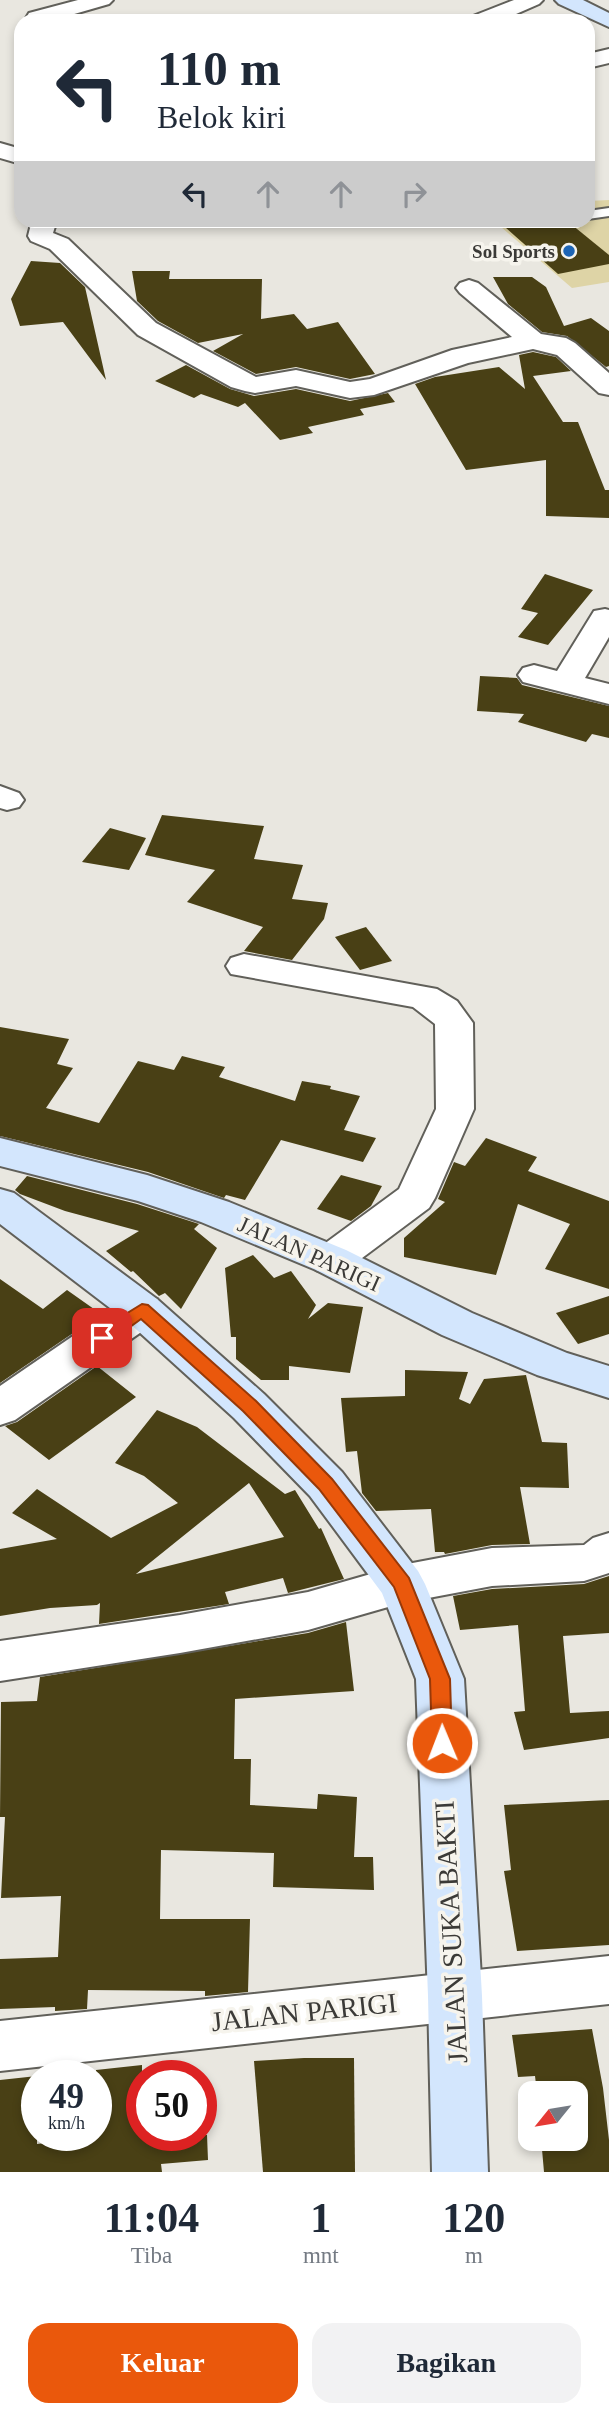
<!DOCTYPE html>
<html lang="id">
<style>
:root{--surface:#fff;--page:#f2f2f3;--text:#1f2937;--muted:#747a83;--accent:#ea580c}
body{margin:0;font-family:Georgia,serif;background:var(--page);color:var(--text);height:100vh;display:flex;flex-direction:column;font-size:26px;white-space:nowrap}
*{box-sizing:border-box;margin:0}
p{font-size:23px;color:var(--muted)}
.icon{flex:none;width:38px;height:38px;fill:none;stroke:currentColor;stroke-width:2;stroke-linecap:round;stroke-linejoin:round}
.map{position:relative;height:2172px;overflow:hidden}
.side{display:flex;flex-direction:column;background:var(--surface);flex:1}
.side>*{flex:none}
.guide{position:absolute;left:14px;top:14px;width:581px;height:214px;border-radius:21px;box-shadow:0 4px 10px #0003;background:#fff;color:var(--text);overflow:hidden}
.needle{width:46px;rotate:240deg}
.controls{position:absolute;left:518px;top:2081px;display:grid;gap:14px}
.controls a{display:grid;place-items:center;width:70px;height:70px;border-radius:14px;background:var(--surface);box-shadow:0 4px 10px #0003;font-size:35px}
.speed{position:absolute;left:21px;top:2060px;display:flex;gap:14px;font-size:35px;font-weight:700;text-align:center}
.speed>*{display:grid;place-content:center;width:91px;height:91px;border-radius:50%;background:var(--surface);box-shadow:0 4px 10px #0003;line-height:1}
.speed small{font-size:18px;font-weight:400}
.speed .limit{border:10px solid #d22;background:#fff;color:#111}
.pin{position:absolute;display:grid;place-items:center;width:60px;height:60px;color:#fff;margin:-30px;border-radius:14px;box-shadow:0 4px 10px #0006}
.me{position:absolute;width:77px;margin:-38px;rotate:359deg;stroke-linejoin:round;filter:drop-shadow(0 0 5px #0008)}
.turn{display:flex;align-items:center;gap:24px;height:147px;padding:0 28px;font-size:32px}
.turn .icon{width:91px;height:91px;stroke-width:2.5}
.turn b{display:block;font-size:49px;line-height:60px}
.lanes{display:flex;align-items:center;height:66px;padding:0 28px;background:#0003;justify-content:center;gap:35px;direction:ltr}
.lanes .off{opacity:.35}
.eta{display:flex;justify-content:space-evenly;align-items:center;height:119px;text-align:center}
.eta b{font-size:42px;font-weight:600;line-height:49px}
.cta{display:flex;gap:14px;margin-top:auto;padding:14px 28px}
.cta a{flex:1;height:80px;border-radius:21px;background:var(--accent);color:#fff;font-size:28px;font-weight:600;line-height:80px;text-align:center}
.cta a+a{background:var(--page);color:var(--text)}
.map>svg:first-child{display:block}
.green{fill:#ded4a6}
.building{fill:#494015;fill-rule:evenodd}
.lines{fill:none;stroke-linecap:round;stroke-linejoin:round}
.lane-casing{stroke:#61605a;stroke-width:4}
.street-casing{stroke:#61605a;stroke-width:4}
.secondary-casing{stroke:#61605a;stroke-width:4}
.lane{fill:#fff;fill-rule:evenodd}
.street{fill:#fff;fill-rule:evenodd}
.secondary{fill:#d3e6fd;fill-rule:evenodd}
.route{fill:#ea580c;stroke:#983908;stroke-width:2}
.poi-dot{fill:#1d65b5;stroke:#f6f4ed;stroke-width:2.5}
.labels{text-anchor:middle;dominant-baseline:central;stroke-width:7;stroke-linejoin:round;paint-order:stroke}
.far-poi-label{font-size:19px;font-weight:bold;fill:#3b3a37;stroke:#f6f4ed;text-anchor:end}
.street-label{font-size:23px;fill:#3b3a37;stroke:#f6f4ed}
.near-street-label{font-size:28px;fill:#3b3a37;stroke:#f6f4ed}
</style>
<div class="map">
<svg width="609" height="2172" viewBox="0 0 609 2172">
<rect width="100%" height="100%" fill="#e9e7e0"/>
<!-- green -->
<polygon class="green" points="609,200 609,282 572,288 494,221 588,220 588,201"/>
<!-- building -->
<g class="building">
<polygon points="497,220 566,220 609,255 609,264 558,274"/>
<polygon points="31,261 60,263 85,287 106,380 63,322 20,326 11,299"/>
<polygon points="132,271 170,271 169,279 262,279 261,319 294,314 307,329 338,322 375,374 350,379 296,367 256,374 213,351 243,334 198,343 158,321 137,301"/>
<polygon points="493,277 532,277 546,287 564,326 591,318 609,331 609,366 606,367 567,336 542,332 508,304"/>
<polygon points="533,352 556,357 571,371 533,376 563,422 578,422 605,490 609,490 609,518 546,516 546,460 466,470 415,384 435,377 499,367 525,389 519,355"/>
<polygon points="186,365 230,389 254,396 296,389 350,401 388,393 395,402 360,409 364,415 308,427 313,433 280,440 245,403 238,407 201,394 194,398 155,381"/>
<polygon points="545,574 593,590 548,645 518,637 538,613 521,609"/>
<polygon points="480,676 517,678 522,685 609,706 609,738 592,734 586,742 518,722 524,714 477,711"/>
<polygon points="162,815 264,826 254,859 303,865 292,899 328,903 324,919 292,960 244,951 263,927 187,902 215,870 145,855"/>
<polygon points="110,828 146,838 129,870 82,862"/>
<polygon points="366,927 392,961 360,970 335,937"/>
<polygon points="0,1027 69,1039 57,1064 73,1068 46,1108 99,1123 138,1061 174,1070 182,1056 225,1067 219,1077 295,1101 302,1081 331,1086 330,1089 360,1096 344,1130 376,1138 363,1162 281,1140 245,1200 226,1195 224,1198 148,1172 0,1136"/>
<polygon points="486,1138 537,1157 528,1171 609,1201 609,1289 545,1269 570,1224 518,1204 496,1275 404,1257 404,1238 445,1202 438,1199 454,1162 465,1166"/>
<polygon points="341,1175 382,1186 371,1206 351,1221 317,1209"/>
<polygon points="27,1176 137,1204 199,1224 194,1229 217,1248 181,1309 165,1293 159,1296 133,1271 131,1272 106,1251 139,1231 65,1211 20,1194 15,1190"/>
<polygon points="253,1255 274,1278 291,1271 316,1305 308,1319 328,1303 363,1307 350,1373 289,1366 289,1380 261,1380 236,1359 236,1337 231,1337 225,1268"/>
<polygon points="0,1279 43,1309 67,1290 101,1314 0,1383"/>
<polygon points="609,1296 609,1334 578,1344 556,1313"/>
<polygon points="97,1366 136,1397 49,1460 5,1426 17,1422"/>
<polygon points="405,1370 468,1372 459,1399 470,1404 484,1379 526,1375 542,1442 567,1443 569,1488 520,1487 530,1544 492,1545 445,1554 444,1552 435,1552 431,1509 376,1511 362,1493 357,1451 346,1452 341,1398 405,1396"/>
<path d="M157 1410 197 1427 285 1494 295 1490 319 1529 321 1528 344 1579 288 1593 283 1578 225 1592 229 1604 99 1624 100 1603 97 1605 50 1608 0 1616V1549L57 1539 12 1513 37 1489 111 1538 178 1503 144 1476 115 1463ZM249 1483 284 1537 136 1574Z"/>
<polygon points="609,1576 609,1633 563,1636 570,1713 609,1711 609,1738 524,1750 514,1712 525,1711 518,1625 460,1630 453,1596 492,1589 584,1584"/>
<polygon points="346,1622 354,1691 235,1699 234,1759 251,1759 250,1805 317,1809 318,1794 357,1797 354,1857 373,1857 374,1890 273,1887 274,1853 161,1850 160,1919 250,1919 248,1992 205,1996 205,1991 88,1990 87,2009 55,2011 55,2007 0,2009 0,1959 58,1957 61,1896 1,1898 5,1817 0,1817 1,1702 37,1701 40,1677 308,1633"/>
<polygon points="609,1800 609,1945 517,1951 504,1871 511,1870 504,1805"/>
<polygon points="592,2029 603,2088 609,2140 609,2172 544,2172 541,2138 576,2138 576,2093 537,2093 535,2076 518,2077 512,2035"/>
<polygon points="304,2058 354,2058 355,2172 263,2172 254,2061"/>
<polygon points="142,2065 142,2135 207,2135 208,2160 161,2164 162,2172 0,2172 0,2080 37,2076 37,2144 96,2137 96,2070"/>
</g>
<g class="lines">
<defs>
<polygon id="lane" points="609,208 609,216 588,219 588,211"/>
<g id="street">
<polygon points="78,0 113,0 109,4 50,21 28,21 26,18 29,13"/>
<polygon points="514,0 543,0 539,4 500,21 470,21 473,16"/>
<polygon points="609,49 609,63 588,68 588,54"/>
<polygon points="0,143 21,149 21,164 0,158"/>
<polygon points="32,220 57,220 53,233 68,239 156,323 256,377 296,370 350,382 370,379 452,350 512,337 460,293 456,288 460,283 469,280 478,283 541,334 566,338 575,343 609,373 609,395 599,393 557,355 533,349 468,363 374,395 350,398 296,386 255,393 245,391 231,387 138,335 50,249 31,241 28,236"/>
<polygon points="605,609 609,610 609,637 585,678 609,684 609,704 523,682 518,675 523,668 534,665 557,671 594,611"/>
<polygon points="0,786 19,793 24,800 19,807 7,810 0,808"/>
<polygon points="244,954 437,989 457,1001 473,1023 474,1109 435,1198 429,1208 346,1270 331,1275 316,1270 310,1260 316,1250 399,1189 436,1109 435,1024 413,1007 231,974 226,966 231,958"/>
<polygon points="142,1295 157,1299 163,1310 157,1321 15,1420 0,1425 0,1386 127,1299"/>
<polygon points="609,1533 609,1573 584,1581 492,1586 402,1603 308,1630 180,1653 0,1681 0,1641 180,1615 308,1592 402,1565 492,1548 584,1545 593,1538"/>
<polygon points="609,1956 609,2004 0,2071 0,2021"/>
</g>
<g id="secondary">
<polygon points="555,0 583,0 609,13 609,27 559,4"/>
<polygon points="0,1138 147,1175 229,1202 346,1250 472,1313 567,1353 609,1366 609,1398 537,1375 442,1335 316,1270 201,1222 138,1201 0,1166"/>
<polygon points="0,1189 14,1193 157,1299 264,1394 342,1472 418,1571 425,1584 464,1679 482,1996 488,2172 432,2172 428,1996 416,1679 382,1593 310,1496 234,1418 127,1321 0,1224"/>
</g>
</defs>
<!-- lane casing -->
<use href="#lane" class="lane-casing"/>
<!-- street casing -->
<use href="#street" class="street-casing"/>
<!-- secondary casing -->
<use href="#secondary" class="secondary-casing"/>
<!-- lane -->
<use href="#lane" class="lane"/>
<!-- street -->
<use href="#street" class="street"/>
<!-- secondary -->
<use href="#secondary" class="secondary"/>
</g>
<!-- route -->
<polygon class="route" points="142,1304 148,1305 256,1401 332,1479 409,1578 450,1679 452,1743 449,1749 442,1751 435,1749 432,1743 430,1679 394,1587 319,1489 243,1411 141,1319 108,1343 95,1343 93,1338 95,1333"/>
<!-- markers -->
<circle class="poi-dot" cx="569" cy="251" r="7"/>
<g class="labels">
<!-- far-poi labels -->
<g class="far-poi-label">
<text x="555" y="251">Sol Sports</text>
</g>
<!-- street labels -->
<g class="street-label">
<text transform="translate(309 1254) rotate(24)">JALAN PARIGI</text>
</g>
<!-- near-street labels -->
<g class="near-street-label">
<text transform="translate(451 1932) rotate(-93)">JALAN SUKA BAKTI</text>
<text transform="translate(304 2012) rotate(-6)">JALAN PARIGI</text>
</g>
</g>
</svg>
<div class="controls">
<a><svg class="needle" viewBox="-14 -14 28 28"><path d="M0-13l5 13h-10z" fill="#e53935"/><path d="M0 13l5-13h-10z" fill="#747a83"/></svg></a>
</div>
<div class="speed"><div>49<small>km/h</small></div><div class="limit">50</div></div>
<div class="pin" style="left:102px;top:1338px;background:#d93025"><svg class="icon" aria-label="arrive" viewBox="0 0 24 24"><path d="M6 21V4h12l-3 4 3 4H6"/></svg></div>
<svg class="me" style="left:442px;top:1743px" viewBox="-20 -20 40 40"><circle r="17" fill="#ea580c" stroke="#fff" stroke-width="3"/><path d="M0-11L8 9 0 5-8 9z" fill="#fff"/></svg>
<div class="guide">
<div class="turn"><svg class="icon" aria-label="left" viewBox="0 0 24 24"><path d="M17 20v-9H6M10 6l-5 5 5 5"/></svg><div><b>110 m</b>Belok kiri</div></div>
<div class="lanes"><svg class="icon" aria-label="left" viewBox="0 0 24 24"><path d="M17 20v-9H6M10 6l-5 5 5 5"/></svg><svg class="icon off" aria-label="ahead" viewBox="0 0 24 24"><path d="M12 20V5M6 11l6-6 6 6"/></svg><svg class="icon off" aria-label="ahead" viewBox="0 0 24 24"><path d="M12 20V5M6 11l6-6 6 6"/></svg><svg class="icon off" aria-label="right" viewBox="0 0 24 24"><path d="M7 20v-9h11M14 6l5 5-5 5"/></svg></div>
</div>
</div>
<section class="side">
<div class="eta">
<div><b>11:04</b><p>Tiba</p></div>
<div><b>1</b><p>mnt</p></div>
<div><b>120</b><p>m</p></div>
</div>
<div class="cta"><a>Keluar</a><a>Bagikan</a></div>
</section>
